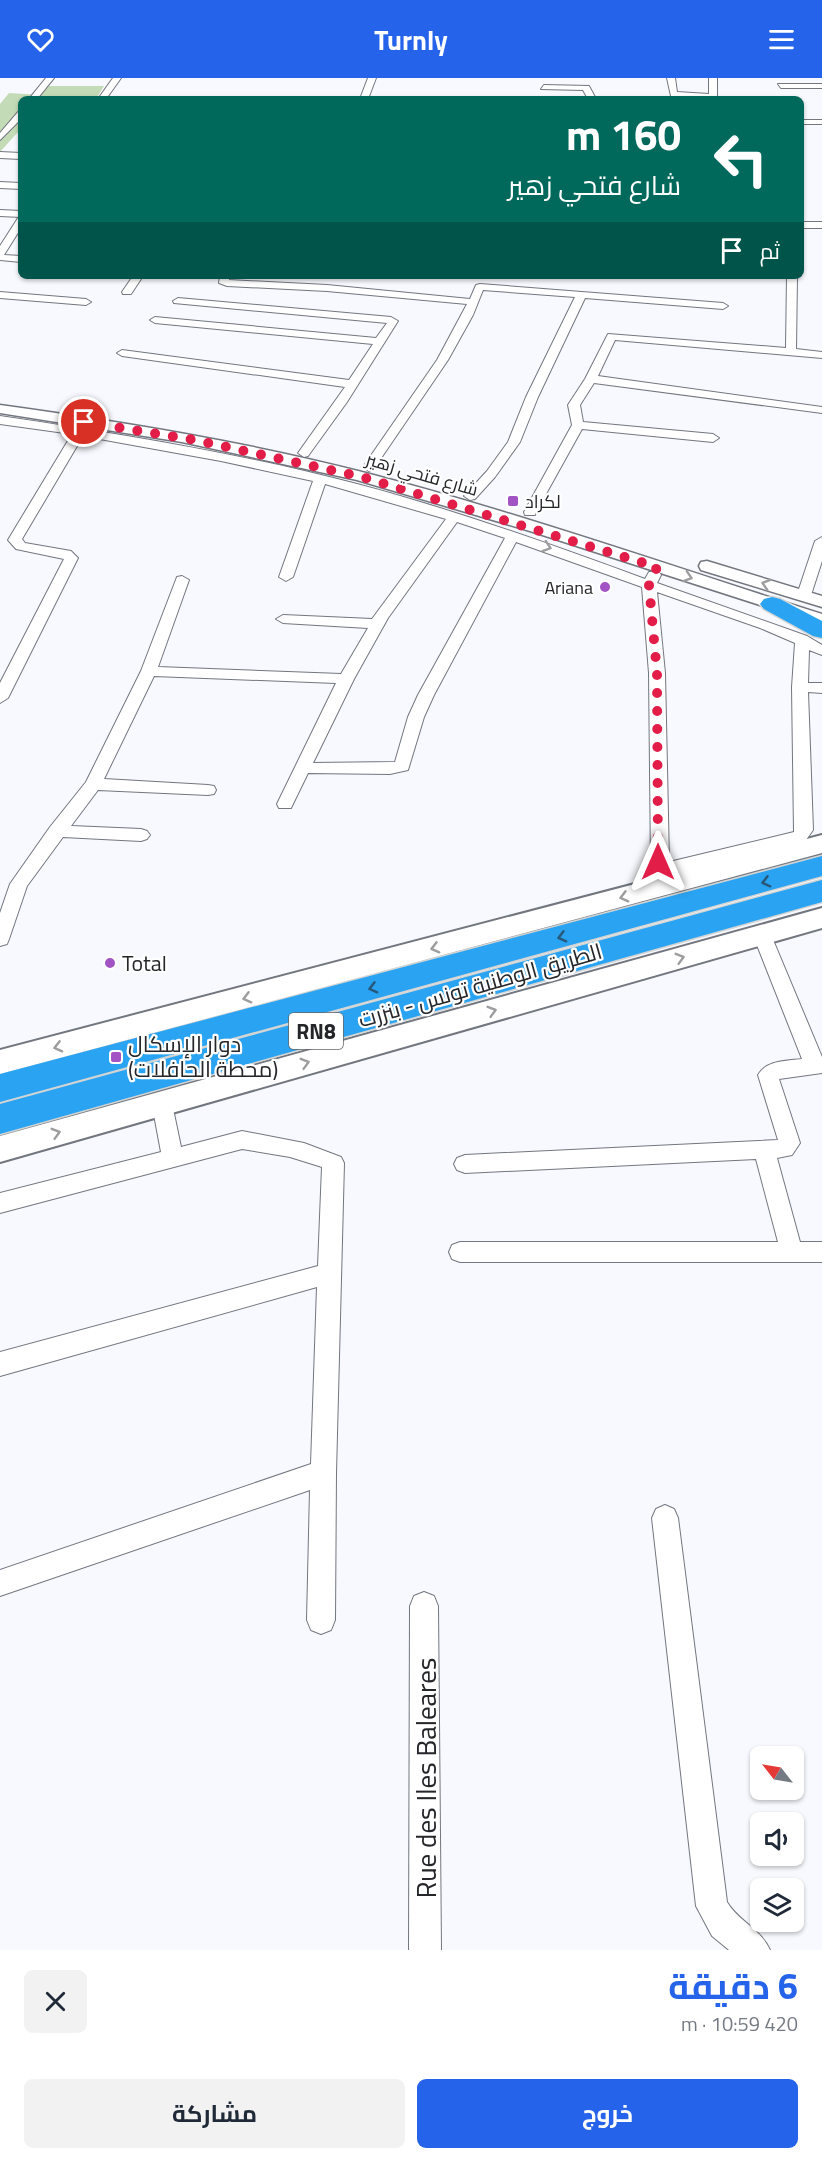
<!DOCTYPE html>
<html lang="ar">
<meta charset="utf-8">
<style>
:root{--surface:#fff;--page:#f2f2f3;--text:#1f2937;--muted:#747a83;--accent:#2563eb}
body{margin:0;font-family:"Titillium Web",Cairo,sans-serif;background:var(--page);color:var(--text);direction:rtl;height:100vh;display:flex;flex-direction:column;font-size:22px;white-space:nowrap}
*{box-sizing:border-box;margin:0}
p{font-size:20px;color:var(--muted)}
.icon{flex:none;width:33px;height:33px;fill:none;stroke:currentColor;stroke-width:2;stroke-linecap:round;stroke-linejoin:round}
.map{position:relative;height:1872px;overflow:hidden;direction:ltr}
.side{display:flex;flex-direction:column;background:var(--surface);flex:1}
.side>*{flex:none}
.guide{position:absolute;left:18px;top:18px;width:786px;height:183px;border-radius:9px;box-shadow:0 2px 4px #0004;direction:rtl;background:#00695c;color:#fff;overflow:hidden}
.needle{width:39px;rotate:301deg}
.controls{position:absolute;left:750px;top:1668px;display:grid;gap:12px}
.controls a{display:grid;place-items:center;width:54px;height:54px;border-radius:9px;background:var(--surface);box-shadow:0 2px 4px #0004;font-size:30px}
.pin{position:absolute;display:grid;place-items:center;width:51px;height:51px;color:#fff;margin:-26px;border:3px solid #fff;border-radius:50%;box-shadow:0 2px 6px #0007}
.me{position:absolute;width:66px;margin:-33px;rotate:0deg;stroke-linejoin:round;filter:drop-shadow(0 0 4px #0008)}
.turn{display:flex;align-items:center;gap:21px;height:126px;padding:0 24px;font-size:27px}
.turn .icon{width:78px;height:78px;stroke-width:2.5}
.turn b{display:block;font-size:42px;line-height:51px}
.then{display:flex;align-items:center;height:57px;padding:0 24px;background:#0003;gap:12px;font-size:22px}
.round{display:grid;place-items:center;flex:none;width:63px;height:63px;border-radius:9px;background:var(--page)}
.overview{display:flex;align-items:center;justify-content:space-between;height:102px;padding:0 24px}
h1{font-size:36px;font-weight:700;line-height:45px;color:var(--accent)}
.button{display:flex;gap:12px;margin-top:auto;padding:12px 24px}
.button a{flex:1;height:69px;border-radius:9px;background:var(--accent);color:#fff;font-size:24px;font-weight:700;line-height:69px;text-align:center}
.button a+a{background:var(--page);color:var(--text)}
header{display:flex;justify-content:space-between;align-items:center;height:78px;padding:0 24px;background:var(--accent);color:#fff;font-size:27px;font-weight:700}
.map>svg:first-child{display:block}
.green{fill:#c4dbb7}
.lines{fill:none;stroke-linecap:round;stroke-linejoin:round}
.minor-casing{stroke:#72767f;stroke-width:2}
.tertiary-casing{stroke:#72767f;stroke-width:3}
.secondary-casing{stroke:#72767f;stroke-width:4}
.motorway-casing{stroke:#d3d4d4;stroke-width:3}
.minor{fill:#fff;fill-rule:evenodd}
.tertiary{fill:#fff;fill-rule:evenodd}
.secondary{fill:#fff;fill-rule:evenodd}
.motorway{fill:#29a3f2;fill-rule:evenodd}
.oneway{stroke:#9d9d9f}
.oneway2{stroke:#27587a}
.route{stroke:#e11d48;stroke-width:10;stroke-dasharray:0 18}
.poi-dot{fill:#a253c4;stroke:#fff;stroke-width:2}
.labels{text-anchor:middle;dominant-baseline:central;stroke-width:4.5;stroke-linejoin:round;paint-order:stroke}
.far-street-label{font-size:18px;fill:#25262a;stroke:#fff}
.far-poi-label{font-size:18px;fill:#25262a;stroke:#fff;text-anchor:start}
.shield{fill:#fff;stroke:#66676a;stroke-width:1.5}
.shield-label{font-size:21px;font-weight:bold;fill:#25262a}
.poi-label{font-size:22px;fill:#25262a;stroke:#fff;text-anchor:start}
.street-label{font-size:22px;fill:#25262a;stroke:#fff}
.near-street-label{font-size:27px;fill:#25262a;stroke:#fff}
</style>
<header><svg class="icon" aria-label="menu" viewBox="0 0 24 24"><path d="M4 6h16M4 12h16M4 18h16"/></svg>Turnly<svg class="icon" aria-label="heart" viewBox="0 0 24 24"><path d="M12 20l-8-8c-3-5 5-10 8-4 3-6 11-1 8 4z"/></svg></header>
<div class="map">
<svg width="822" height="1872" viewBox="0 0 822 1872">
<rect width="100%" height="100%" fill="#f8f9fe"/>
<!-- green -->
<polygon class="green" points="49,8 104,8 96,21 21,21 21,55 17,55 0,74 0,26 9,15 41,17"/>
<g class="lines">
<defs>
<g id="minor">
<polygon points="46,0 54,0 37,21 29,21"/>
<polygon points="113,0 121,0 106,21 98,21"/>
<polygon points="368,0 376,0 368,21 360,21"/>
<polygon points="667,0 675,0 677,14 709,16 709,0 717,0 717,21 671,18"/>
<polygon points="778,6 822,6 822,10 781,10"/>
<polygon points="544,7 589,8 596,21 588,21 583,12 541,11"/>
<polygon points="18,34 21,34 21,41 0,62 0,55"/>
<rect x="801" y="42" width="21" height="4"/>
<polygon points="0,74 21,75 21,81 0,80"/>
<polygon points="0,104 21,105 21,111 0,110"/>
<polygon points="0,132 21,133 21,139 0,138"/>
<polygon points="21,139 21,150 4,177 21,178 21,184 0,182 0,168 18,140"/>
<rect x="801" y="144" width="21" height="6"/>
<polygon points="133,198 143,198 131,216 123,216 122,214"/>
<polygon points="220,198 230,198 229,202 327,207 470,221 476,207 480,206 723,225 728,228 723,231 585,220 538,319 520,364 495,399 475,421 470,422 464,418 487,393 508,364 526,319 575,219 483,212 473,237 448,282 373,392 369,393 363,389 437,282 467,226 327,213 227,208 219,205"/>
<polygon points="787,198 797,198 796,271 822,274 822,280 615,262 598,298 822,329 822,335 594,305 580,327 583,344 713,356 719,360 713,364 582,351 536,434 535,437 525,437 524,434 572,347 568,327 585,301 608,256 786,270"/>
<polygon points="0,214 86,221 91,224 86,227 0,220"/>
<polygon points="178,220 391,239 398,243 347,324 308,378 304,379 298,375 345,309 122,278 117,275 122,272 349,302 373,266 155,245 150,242 155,239 376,260 387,245 174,225 173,223"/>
<path d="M0 338C120 356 239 375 357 406 455 432 550 466 645 501L649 494H659L661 497 657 505 807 558 822 567V577L809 572 808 605H822V615L808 614 813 752 806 762 672 797 654 792 651 788 649 595 642 509 516 464 434 617 424 639 408 692 390 696 308 695 291 730H279L277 726 336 605 154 598 104 701 208 707 214 708 216 712 214 716 208 717 98 712 71 748 141 751 147 753 150 757 147 761 141 763 63 759 27 808 9 861 7 866 0 868V835L10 806 50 749 86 704 141 593 177 499 182 498 189 502 158 589 341 596 368 550 283 545 276 541 283 537 372 541 446 441 325 406 293 499 286 503 279 499 313 403 221 383 83 358 22 461 25 465 71 473 78 480 8 620 0 625V605L64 481 16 471 8 462 72 356 0 346ZM457 444 505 460 418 617 408 639 395 684 313 685 354 601 388 540ZM657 514 760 550 795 565 792 609 794 754 669 784 665 595Z"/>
<polygon points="822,459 822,483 811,517 804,521 799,520 797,517 815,463"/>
<path d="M762 850 769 852 771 857 822 979V995L779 1001 800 1065 792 1077 777 1080 800 1164H822V1184H460L452 1181 449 1174 452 1167 460 1164H778L756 1081 465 1095 457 1092 454 1086 457 1080 465 1077 778 1062 758 997C766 982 787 983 802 981L753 857 755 852Z"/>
<polygon points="162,1017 169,1020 172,1026 181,1069 242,1053 304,1065 341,1079 344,1085 336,1395 335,1542 331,1552 321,1556 311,1552 307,1542 310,1412 0,1518 0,1492 311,1386 317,1209 0,1298 0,1274 318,1188 322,1089 290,1079 242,1071 0,1135 0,1115 161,1074 152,1026 155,1020"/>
<path d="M665 1427 674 1431 678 1440 727 1824C738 1843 761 1851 770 1872H729L712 1858 696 1828 652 1440 656 1431Z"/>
<polygon points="424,1514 434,1518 438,1528 441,1872 409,1872 410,1528 414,1518"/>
</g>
<g id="tertiary">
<path d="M0 327C123 344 246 364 366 395 520 435 670 488 822 536V547L530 453 357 402 182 364 0 335Z"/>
<polygon points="707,483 822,518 822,529 701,492 699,488 701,484"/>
</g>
<g id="secondary">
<polygon points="822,757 822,775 0,996 0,972"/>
<polygon points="822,830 822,850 0,1084 0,1058"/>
</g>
<g id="motorway">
<polygon points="772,519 780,521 822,543 822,560 813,558 764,531 760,526 764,521"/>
<polygon points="822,778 822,798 0,1024 0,996"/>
<polygon points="822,802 822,824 0,1056 0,1026"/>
</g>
</defs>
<!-- minor casing -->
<use href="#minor" class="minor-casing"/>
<!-- tertiary casing -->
<use href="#tertiary" class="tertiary-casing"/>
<!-- secondary casing -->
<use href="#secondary" class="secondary-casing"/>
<!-- motorway casing -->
<use href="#motorway" class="motorway-casing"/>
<!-- minor -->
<use href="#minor" class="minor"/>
<!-- tertiary -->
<use href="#tertiary" class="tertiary"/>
<!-- secondary -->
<use href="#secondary" class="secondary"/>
<!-- motorway -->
<use href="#motorway" class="motorway"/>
</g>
<!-- one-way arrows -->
<defs><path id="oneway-chevron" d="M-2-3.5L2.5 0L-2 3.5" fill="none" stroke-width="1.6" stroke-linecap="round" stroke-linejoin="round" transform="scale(1.5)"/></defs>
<g class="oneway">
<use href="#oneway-chevron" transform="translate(547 469) rotate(18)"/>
<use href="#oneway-chevron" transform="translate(688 499) rotate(18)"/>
<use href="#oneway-chevron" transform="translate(766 506) rotate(-163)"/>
<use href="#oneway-chevron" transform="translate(624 819) rotate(165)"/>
<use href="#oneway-chevron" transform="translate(435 870) rotate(165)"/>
<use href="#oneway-chevron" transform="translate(680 880) rotate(-16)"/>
<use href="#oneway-chevron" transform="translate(247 920) rotate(165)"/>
<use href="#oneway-chevron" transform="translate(492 933) rotate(-16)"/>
<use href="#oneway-chevron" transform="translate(58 969) rotate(166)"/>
<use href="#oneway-chevron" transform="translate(305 985) rotate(-16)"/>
<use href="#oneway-chevron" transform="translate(56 1055) rotate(-16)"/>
</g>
<g class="oneway2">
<use href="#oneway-chevron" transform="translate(766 804) rotate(165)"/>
<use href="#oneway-chevron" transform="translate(562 859) rotate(165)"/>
<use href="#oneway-chevron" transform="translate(373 910) rotate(165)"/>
</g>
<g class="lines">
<!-- route -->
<polyline class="route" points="84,344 195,362 362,399 657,489 649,507 657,595 658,784"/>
</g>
<!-- markers -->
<g class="poi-dot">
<rect x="507" y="417" width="12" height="12" rx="3"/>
<circle cx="605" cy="509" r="6"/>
<circle cx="110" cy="885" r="6"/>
<rect x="110" y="973" width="12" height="12" rx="3"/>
</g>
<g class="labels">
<!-- far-street labels -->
<g class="far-street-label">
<text transform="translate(422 396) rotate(16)">شارع فتحي زهير</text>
</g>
<!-- far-poi labels -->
<g class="far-poi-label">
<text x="525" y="423">لكراد</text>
<text x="593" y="509" text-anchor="end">Ariana</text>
</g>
<!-- shield labels -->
<rect class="shield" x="289" y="935" width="54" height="36" rx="4.5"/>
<g class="shield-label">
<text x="316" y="953">RN8</text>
</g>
<!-- poi labels -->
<g class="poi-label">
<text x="122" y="885">Total</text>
<text x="128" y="966">دوار الإسكال<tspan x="128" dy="25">(محطة الحافلات)</tspan></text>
</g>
<!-- street labels -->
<g class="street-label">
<text transform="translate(480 907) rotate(-16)">الطريق الوطنية تونس - بنزرت</text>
</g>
<!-- near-street labels -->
<g class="near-street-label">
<text transform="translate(425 1700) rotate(-90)">Rue des Iles Baleares</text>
</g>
</g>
</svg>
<div class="controls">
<a><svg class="needle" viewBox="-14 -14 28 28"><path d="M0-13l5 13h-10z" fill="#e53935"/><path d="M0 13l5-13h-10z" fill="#747a83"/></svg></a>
<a><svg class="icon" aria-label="sound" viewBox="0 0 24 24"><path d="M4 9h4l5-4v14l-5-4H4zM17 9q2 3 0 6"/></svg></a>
<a><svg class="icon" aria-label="layers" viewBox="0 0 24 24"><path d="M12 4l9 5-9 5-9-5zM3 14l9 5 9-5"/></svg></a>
</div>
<div class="pin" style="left:84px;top:344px;background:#d93025"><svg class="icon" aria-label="arrive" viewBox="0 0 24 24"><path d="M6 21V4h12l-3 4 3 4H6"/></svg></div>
<svg class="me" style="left:658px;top:784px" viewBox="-20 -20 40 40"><path d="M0-17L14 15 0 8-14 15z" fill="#e11d48" stroke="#fff" stroke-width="4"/></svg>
<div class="guide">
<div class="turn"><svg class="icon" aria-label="left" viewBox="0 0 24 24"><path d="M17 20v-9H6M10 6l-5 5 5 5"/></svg><div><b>160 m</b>شارع فتحي زهير</div></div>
<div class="then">ثم<svg class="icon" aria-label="arrive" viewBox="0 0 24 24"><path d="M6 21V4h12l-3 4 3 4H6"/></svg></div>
</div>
</div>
<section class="side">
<div class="overview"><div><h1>6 دقيقة</h1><p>420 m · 10:59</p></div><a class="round"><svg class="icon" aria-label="close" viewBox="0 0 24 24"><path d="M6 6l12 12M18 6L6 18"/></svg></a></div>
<div class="button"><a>خروج</a><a>مشاركة</a></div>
</section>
